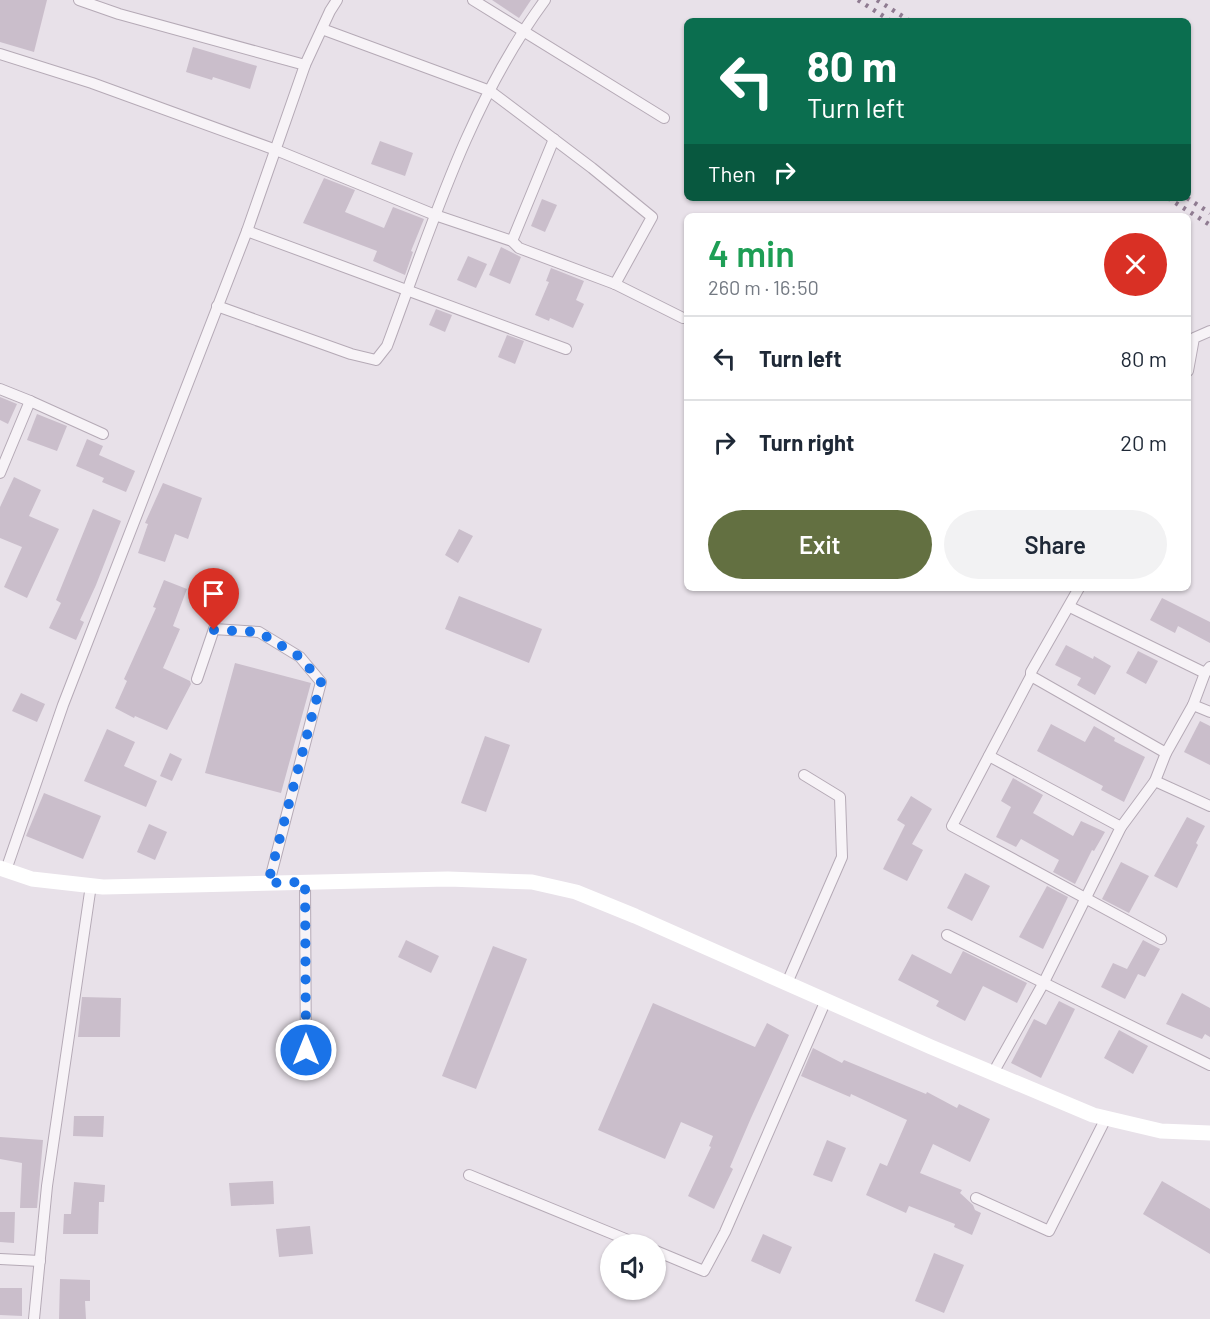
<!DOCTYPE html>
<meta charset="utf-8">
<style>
:root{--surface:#fff;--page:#f2f2f3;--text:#1f2937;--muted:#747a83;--line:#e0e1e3;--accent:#637041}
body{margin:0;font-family:Barlow,sans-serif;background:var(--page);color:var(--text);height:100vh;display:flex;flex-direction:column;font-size:22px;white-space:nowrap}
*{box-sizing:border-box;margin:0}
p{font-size:20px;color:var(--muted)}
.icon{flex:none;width:33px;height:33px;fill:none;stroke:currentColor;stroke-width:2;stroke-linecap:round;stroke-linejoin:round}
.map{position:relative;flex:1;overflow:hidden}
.panel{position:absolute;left:684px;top:213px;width:507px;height:378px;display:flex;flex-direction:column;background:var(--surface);border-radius:9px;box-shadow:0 2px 4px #0004}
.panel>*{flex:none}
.hud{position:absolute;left:684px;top:18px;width:507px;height:183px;border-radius:9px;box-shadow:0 2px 4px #0004;background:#0b6e4f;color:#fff;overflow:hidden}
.tools{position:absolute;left:600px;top:1234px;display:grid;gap:12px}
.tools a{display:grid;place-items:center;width:66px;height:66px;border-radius:50%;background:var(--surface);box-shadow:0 2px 4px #0004;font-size:30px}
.pin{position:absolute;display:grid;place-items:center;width:51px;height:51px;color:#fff;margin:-62px -26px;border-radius:50% 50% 50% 0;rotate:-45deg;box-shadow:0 0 6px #0007}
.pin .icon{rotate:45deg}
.me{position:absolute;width:66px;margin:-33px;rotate:0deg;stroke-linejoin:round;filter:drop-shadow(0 0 4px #0008)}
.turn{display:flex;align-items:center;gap:21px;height:126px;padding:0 24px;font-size:27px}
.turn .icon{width:78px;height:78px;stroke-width:2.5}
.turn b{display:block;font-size:42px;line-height:51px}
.then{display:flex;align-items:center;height:57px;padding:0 24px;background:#0003;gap:12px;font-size:22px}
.round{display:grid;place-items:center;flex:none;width:63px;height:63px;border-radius:32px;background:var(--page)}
.summary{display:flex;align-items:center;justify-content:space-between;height:102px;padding:0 24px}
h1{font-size:36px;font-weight:600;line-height:45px;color:#1e9e55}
.button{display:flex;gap:12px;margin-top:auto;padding:12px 24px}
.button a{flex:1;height:69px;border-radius:36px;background:var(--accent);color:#fff;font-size:24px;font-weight:600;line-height:69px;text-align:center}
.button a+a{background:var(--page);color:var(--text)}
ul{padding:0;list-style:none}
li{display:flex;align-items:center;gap:18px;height:84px;padding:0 24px;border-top:2px solid var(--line)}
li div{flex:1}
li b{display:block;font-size:22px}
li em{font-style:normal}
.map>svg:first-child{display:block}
.building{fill:#cabecb}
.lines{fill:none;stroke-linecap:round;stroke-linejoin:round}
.street-casing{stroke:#b5aab6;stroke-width:12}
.street{stroke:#f7f3f7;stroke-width:10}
.secondary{stroke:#fff;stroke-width:15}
.rail{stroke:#8f7b91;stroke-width:4.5;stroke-dasharray:3 6;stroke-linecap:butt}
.route{stroke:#1a73e8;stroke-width:10;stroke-dasharray:0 18}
</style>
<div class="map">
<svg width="1210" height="1319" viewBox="0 0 1210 1319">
<rect width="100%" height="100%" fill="#e8e1e9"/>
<!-- building -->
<g class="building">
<polygon points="0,0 47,0 34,52 0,42"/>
<polygon points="492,0 531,0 519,18"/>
<polygon points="193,47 257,66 250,89 213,77 212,80 186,72"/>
<polygon points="380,141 413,153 405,176 371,164"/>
<polygon points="324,178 355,190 345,212 384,228 393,207 424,219 411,251 413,252 405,275 373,261 377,251 303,223"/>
<polygon points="542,199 557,205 545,232 531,226"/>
<polygon points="501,247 521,257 510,284 489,275"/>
<polygon points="468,256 487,264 476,288 457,280"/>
<polygon points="551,268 584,281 576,300 584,304 573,328 550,318 549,321 535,315 549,282 546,281"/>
<polygon points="436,309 452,315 445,332 429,325"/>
<polygon points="507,335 524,341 515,364 498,357"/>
<polygon points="0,397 17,404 8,424 0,420"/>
<polygon points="37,414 67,426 57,451 27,440"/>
<polygon points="87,439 103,446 99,455 135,471 126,492 102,482 104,478 76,466"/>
<polygon points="14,477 41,490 29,516 59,529 27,598 4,587 22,547 0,538 0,507"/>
<polygon points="163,483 202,498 188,539 175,534 165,562 138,553 148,524 145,523"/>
<polygon points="93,509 121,521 96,585 80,620 84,622 76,640 49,628 61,603 56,600"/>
<polygon points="459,529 473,536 458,563 445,555"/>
<polygon points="164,580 187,589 173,626 180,629 163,668 190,681 191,684 167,730 135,716 134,718 115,708 127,681 124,679 156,608 153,607"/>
<polygon points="459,596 542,629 529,663 445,629"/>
<polygon points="1162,598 1210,622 1210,643 1178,626 1175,633 1150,620"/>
<polygon points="1066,645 1093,659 1094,656 1111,666 1095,695 1077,685 1081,678 1055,665"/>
<polygon points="1138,651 1158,661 1146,684 1126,673"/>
<polygon points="235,663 311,683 281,793 205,773"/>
<polygon points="21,693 45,704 37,722 12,711"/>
<polygon points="1200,721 1210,726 1210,765 1184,752"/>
<polygon points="1051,724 1085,742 1094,726 1115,738 1114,741 1145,757 1124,802 1101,790 1103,786 1037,751"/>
<polygon points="107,729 135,742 124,766 157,781 146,807 84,781"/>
<polygon points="485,736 510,745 486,812 461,803"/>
<polygon points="170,753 182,759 172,781 160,776"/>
<polygon points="1013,778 1043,795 1033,813 1073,836 1081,821 1105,832 1094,851 1092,850 1075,884 1053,872 1059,860 1021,839 1016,847 996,837 1011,807 1001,801"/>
<polygon points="44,793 101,816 83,859 26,836"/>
<polygon points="911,796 932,809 912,844 923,850 907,881 883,869 905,825 897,820"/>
<polygon points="1187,817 1205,826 1196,843 1198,845 1177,888 1154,876"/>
<polygon points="149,824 167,832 155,860 137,852"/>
<polygon points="1121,862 1149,876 1129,913 1102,899"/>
<polygon points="965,873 990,886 972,921 947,908"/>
<polygon points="1047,886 1068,897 1043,949 1019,937"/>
<polygon points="406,940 439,956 431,973 398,957"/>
<polygon points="1143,940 1160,949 1145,977 1138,974 1125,999 1101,987 1113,963 1127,969"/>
<polygon points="493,946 527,959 476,1089 442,1076"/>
<polygon points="963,951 1027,983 1017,1003 983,986 965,1021 936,1006 939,1001 898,980 912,954 951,974"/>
<polygon points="1182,993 1210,1008 1210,1037 1205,1034 1202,1039 1166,1024"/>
<polygon points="82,997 121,998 120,1037 78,1037"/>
<polygon points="1059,1001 1075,1009 1041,1078 1011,1063 1034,1019 1046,1025"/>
<polygon points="653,1003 755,1047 767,1023 789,1035 751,1118 730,1167 733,1169 714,1209 688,1196 711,1147 709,1146 713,1136 681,1122 665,1159 598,1130"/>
<polygon points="1119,1030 1148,1046 1133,1074 1104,1058"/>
<polygon points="813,1048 842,1063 844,1060 926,1094 927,1092 957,1108 959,1104 990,1119 970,1162 933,1144 920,1173 962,1190 960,1193 973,1205 975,1210 981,1213 972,1235 954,1227 955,1224 909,1206 906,1213 866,1195 880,1163 887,1166 907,1120 851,1094 850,1097 801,1076"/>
<polygon points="74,1116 104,1116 103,1137 73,1136"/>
<polygon points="0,1137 43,1140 37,1208 20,1208 22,1163 0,1159"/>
<polygon points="827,1140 846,1148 832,1182 813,1175"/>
<polygon points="273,1181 274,1204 231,1206 229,1183"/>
<polygon points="1162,1181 1210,1209 1210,1254 1143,1214"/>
<polygon points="74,1182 105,1185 104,1202 99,1202 98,1234 63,1234 64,1214 71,1214"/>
<polygon points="0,1212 15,1212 14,1243 0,1242"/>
<polygon points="310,1226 313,1254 279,1257 276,1229"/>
<polygon points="763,1234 792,1247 780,1274 751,1261"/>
<polygon points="934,1253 964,1265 944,1313 915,1301"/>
<polygon points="60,1279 90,1280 90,1301 85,1301 86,1319 59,1319"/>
<polygon points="0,1288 22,1288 22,1316 0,1315"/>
</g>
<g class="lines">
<defs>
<g id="street">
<polyline points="79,0 119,14 305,65"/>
<polyline points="473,0 664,118"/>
<polyline points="322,29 490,91 592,168 652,217 615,284"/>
<polyline points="0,54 92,83 276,150 435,215 512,241 519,248 615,284 683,318"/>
<polyline points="247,231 566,349"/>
<polyline points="512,241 554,139"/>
<path d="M217 306 351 354 376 360 387 346C431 228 469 103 545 0"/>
<polyline points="1188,371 1194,338 1210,331"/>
<polyline points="0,389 30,401"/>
<polyline points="0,473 30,401 103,434"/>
<polyline points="1079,588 1031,672 1031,676 952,826 1161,939"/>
<polyline points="1070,607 1205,673"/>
<polyline points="1031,676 1166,753"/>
<polyline points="197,679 214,629 259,632 300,657 321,682 269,883"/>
<polyline points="1193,705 1210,712"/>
<polyline points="989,756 1121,827"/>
<polyline points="1155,781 1210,806"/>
<polyline points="6,870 63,705 247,231 305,65 330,11 337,0"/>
<polyline points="305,882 306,1073"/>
<polyline points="947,935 1210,1065"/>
<polyline points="787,983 842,857 840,797 804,775"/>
<polyline points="993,1073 1043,984 1121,827 1155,781 1166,753 1193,705 1205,673 1210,667"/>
<polyline points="469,1175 640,1245"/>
<polyline points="976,1198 1049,1231 1106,1118"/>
<polyline points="656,1251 704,1271 725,1232 826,1000"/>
<polyline points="0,1259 40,1261"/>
<polyline points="34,1319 47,1186 91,885"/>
</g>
</defs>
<!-- street casing -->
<use href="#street" class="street-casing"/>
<!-- street -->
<use href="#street" class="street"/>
<!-- secondary -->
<polyline class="secondary" points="0,868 32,879 103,887 448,879 532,882 576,892 635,916 931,1047 1093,1115 1161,1131 1210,1133"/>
<!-- rail -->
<g class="rail">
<polyline points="858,0 891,21"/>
<polyline points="877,0 910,21"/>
<polyline points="1168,198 1210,225"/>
<polyline points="1187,198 1210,213"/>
</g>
</g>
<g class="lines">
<!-- route -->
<polyline class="route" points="214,630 259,632 300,657 321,682 268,883 305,882 306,1050"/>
</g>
</svg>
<div class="tools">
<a><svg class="icon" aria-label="sound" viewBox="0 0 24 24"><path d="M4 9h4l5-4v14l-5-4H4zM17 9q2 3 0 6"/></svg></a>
</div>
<div class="pin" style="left:214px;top:630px;background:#d93025"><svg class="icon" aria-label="arrive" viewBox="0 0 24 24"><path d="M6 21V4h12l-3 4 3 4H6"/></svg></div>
<svg class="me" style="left:306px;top:1050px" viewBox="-20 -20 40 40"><circle r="17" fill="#1a73e8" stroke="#fff" stroke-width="3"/><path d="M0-11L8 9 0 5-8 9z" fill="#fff"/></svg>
<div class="hud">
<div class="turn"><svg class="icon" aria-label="left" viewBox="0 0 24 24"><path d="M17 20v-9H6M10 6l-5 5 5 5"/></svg><div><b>80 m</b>Turn left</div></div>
<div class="then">Then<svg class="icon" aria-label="right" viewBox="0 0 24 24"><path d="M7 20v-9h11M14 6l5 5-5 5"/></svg></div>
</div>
<section class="panel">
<div class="summary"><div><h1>4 min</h1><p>260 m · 16:50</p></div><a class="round" style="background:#d93025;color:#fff"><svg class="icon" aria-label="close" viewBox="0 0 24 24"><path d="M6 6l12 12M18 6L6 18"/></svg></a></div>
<ul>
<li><svg class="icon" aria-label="left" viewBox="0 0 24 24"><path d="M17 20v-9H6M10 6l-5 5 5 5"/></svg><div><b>Turn left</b></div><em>80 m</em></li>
<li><svg class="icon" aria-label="right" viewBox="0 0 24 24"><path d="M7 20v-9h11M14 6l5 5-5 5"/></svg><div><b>Turn right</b></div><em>20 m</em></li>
</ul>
<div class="button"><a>Exit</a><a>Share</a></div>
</section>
</div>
